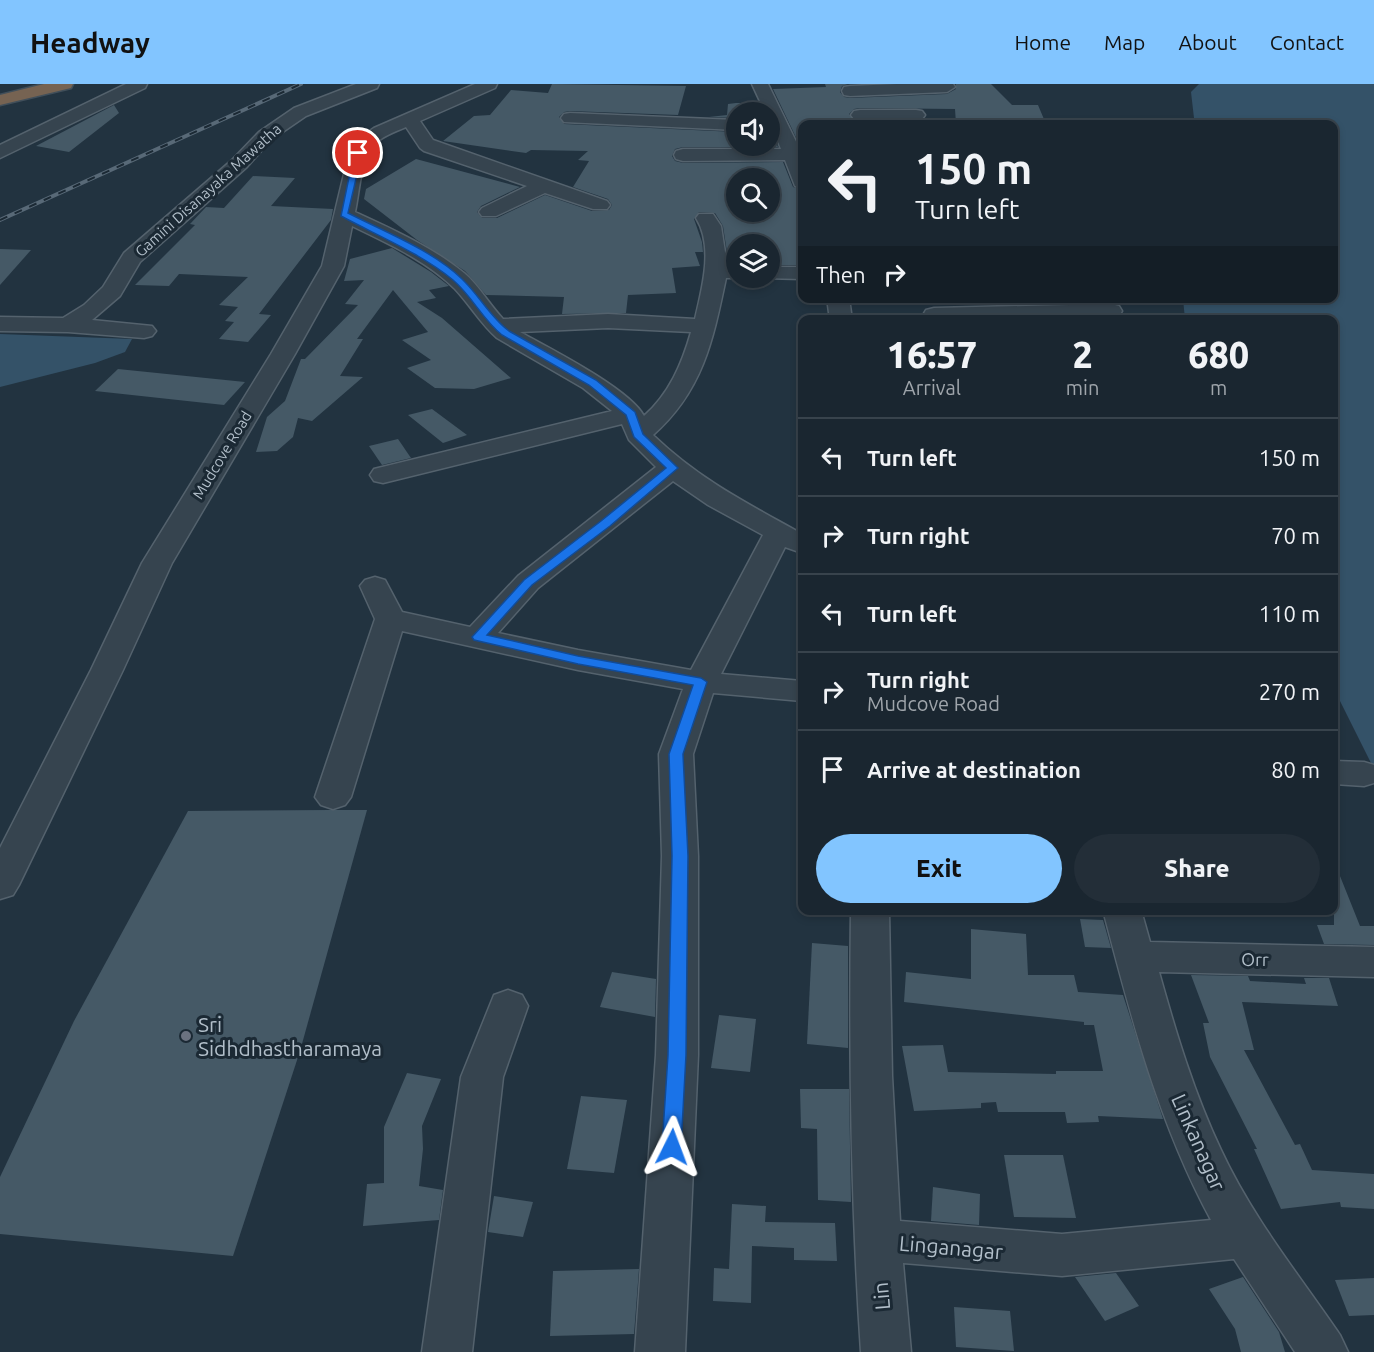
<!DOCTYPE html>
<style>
:root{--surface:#1a2630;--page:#232e38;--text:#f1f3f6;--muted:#9fa5ab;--line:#38434c;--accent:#82c5ff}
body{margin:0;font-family:Ubuntu,sans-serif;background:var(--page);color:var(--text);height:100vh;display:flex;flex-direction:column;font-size:22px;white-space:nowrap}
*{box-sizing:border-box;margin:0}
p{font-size:20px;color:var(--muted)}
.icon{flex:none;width:33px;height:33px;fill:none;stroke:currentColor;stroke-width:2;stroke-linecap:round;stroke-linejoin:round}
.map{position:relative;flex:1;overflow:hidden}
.sheet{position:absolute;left:798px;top:231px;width:540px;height:600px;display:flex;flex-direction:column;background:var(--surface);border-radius:12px;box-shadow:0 3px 9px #0003,0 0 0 2px var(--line)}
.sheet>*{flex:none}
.guide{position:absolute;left:798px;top:36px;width:540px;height:183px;border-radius:12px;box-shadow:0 3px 9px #0003,0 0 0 2px var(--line);background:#1a2630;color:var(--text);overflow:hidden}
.fabs{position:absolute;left:726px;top:18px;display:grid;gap:12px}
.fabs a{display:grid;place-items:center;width:54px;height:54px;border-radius:50%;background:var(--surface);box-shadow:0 3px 9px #0003,0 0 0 2px var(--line);font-size:30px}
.pin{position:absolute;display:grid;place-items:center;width:51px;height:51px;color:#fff;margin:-26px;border:3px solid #fff;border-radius:50%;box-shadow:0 2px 6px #0007}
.me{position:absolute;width:66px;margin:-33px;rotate:3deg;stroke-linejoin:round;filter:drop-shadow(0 0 4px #0008)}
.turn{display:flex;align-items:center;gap:21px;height:126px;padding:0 18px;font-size:27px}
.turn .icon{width:78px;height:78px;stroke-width:2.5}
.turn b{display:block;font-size:42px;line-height:51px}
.then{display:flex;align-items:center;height:57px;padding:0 18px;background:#0003;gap:12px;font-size:22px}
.eta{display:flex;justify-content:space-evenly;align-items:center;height:102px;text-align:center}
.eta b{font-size:36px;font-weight:800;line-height:42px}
.primary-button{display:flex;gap:12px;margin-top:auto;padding:12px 18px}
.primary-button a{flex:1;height:69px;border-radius:36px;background:var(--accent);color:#111;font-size:24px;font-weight:800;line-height:69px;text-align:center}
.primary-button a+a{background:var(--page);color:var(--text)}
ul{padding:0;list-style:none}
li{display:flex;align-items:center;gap:18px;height:78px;padding:0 18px;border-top:2px solid var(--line)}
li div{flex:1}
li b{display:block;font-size:22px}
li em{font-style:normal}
header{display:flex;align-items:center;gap:36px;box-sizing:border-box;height:84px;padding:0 30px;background:var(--accent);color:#111}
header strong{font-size:28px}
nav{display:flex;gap:33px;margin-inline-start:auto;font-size:21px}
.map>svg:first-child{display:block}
.water{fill:#345268}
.building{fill:#455966;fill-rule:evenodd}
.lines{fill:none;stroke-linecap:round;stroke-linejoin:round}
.minor-casing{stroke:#54626d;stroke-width:3}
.highway-casing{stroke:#414f5a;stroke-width:3}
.minor{fill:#36444f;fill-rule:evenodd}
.highway{fill:#766352;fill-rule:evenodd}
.rail-casing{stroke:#586977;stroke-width:4}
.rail{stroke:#1b2934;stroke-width:2;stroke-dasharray:8;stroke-linecap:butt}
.route{fill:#1a73e8;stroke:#114b97;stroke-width:1.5}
.worship-dot{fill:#6b7280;stroke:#1b2934;stroke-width:2}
.labels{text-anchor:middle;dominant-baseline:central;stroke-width:6;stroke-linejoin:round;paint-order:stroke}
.far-street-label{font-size:15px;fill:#b2bfca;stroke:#1b2934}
.street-label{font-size:18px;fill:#b2bfca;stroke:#1b2934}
.near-poi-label{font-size:21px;fill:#b2bfca;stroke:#1b2934;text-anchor:start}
.near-street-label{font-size:21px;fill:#b2bfca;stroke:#1b2934}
</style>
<header>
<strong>Headway</strong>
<nav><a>Home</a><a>Map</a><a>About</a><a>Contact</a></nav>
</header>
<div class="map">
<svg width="1374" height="1268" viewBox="0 0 1374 1268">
<rect width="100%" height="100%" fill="#223340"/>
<!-- water -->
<g class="water">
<polygon points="1199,0 1374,0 1374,685 1334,605 1334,236 1185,235 1183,215 1334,214 1334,40 1192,40 1194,34 1191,8"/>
<polygon points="0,250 132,255 125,268 95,279 0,303"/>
</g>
<!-- building -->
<g class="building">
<path d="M552 0 686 2 678 31 570 27 564 28 559 33 564 40 736 48V62H770V42L778 63H683L675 65 672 72 675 77 683 79 783 78 793 103 802 106V181H770V160H736V167L727 168 723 142 715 129 699 128 694 135 702 158 703 168H695L700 182 672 184 676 209 628 211 626 229 562 230 564 213 486 211 465 187 417 156 364 115 366 105 416 75 520 103 481 122 477 128 482 134H497L545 111 592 127 609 126 612 121 608 115 573 103 589 77 578 76 588 67 531 66 526 69 443 57 474 32 490 31 511 6 548 9ZM736 94H770V128H736Z"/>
<polygon points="825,0 848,0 842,2 840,8 844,13 850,14 947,10 956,5 956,0 991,0 1012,21 1038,21 1046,40 956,40 955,25 860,24 854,25 849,30 854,37 901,39 813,38 814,40 802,40 802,66 773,5 826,3"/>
<polygon points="736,19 758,19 763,28 736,28 736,34 709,33 727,31 728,20"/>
<polygon points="114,21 119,29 69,68 36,62"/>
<polygon points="253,92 295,94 271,122 333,125 331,136 259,230 271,231 248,258 219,255 234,238 225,237 238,223 219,221 248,193 179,190 169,202 135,201 195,141 190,140 206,123 224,124"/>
<polygon points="392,164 431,188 449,202 429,206 436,214 417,218 442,234 511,294 474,305 435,304 407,284 431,276 402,256 428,248 393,206 357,255 363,255 340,292 363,293 312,337 298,334 293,353 277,367 256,368 267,333 285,317 301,275 305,275 358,221 345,220 364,196 344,197 350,175"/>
<polygon points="0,165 31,166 0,201"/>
<polygon points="118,285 245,298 224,321 95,307"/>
<polygon points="432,325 467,351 443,359 408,331"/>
<polygon points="398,355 411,374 382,381 369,362"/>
<polygon points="330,726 367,726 300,967 233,1172 0,1150 0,1093 74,937 188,727"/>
<polygon points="1334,777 1360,842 1374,842 1374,861 1324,860 1317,841 1334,841"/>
<polygon points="1080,835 1103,836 1111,864 1085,863"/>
<polygon points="971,845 1026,850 1028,891 1074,891 1078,908 1123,911 1163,1035 1098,1032 1099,1038 1067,1039 1065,1028 998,1028 996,1018 981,1019 981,1024 914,1027 902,962 943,961 948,988 1056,990 1056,987 1103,987 1094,941 1084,941 1084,938 904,918 906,888 971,895"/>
<polygon points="812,859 848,862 848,964 807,960"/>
<polygon points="612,888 656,895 655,933 600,923"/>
<polygon points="1191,891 1248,892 1250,897 1306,900 1304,894 1329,894 1338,922 1242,918 1254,966 1244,966 1295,1061 1300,1060 1312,1086 1374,1090 1374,1125 1341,1123 1340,1118 1281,1125 1254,1065 1257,1065 1210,973 1203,939 1209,939"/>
<polygon points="719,931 756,935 750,988 711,984"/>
<polygon points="407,989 441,995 422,1042 423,1065 419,1102 443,1106 439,1136 363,1142 367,1100 384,1099 384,1043"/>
<polygon points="800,1005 849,1005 851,1118 818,1116 817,1045 801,1044"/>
<polygon points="581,1012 627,1016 614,1089 567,1085"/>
<polygon points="1004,1071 1063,1071 1076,1134 1014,1133"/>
<polygon points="933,1103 980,1110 979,1141 931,1137"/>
<polygon points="494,1112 533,1118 523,1153 488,1148"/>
<polygon points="732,1120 766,1122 765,1138 835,1139 837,1177 794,1176 794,1164 752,1162 751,1219 713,1217 714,1184 729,1185"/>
<polygon points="639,1185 634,1250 550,1252 553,1187"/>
<polygon points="1116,1189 1139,1222 1105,1237 1075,1193"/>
<polygon points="1243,1193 1279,1248 1285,1268 1241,1268 1235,1245 1209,1205"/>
<polygon points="1374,1194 1374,1231 1349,1232 1335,1196"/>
<polygon points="954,1223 1010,1227 1014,1267 956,1263"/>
</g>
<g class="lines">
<defs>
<g id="minor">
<polygon points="126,0 147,0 145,4 0,74 0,61"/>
<polygon points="356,0 379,0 377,4 306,32 271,56 246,84 140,178 120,212 92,236 152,242 156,247 152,252 144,254 68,248 0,247 0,233 63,234 84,221 103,203 124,169 232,76 259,48 294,24"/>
<path d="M475 0H497L495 4 420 37 433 56 607 117 610 121 607 125H593L545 109 496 132H482L479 128 482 124 527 102 424 67 420 64 406 43C394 48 381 53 372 62 361 74 359 111 355 128 392 145 432 163 464 189 479 202 489 220 503 235L608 230 695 235C702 204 714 163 696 134L699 130H713L721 142 727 181 736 182V194H740H726C713 256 703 307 653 351 700 396 747 419 802 450V469L785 463 721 590 802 597V617L713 609 693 670 698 772V971L685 1268H635L656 971 662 772 659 670 683 605 578 586 402 547 351 713 345 721 333 725 321 721 315 713 375 535 360 502 365 496 375 493 385 496 402 528 470 543 518 492 656 383 629 356 622 340 383 399 374 397 370 391 374 385 612 327 583 304 497 254C481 240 470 221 455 205 427 177 387 159 352 142L344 182 295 270 172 479 123 586 19 801 13 811 0 815V764L91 586 142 479 271 270 322 182 349 69 361 53 374 44ZM608 244 691 248C682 280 669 310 644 332 630 305 549 264 520 248ZM673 397 708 421 763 451 691 586 578 566 498 549 538 504Z"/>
<polygon points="752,0 768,0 802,70 802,104 795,102 785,76 683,77 676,75 674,71 676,67 683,65 781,65 770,37 770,28 765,28"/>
<polygon points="897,0 953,0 955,3 947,8 850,12 844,11 842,7 844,3 850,2"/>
<polygon points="860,26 916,26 922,27 925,31 922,35 916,36 854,35 851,31 854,27"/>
<polygon points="570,29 736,36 736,46 564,38 561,34 564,30"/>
<polygon points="770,183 802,183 802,195 762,194 770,194"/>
<polygon points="827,214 849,214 852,236 830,236"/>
<polygon points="1111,220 1119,222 1122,227 1119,232 1036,236 926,236 923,231 926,226 934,224"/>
<polygon points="1334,677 1364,678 1374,681 1374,699 1364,702 1334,700"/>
<path d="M851 826H889L892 992 900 1137 1062 1150 1211 1136C1158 1038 1131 933 1103 826H1141L1150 858 1374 863V893L1159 888C1176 949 1194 1009 1221 1066 1252 1133 1299 1191 1340 1251L1348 1268H1295L1234 1175 1062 1192 903 1179 911 1268H861C851 1121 849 974 851 826Z"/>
<polygon points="508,906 522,911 528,922 503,993 472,1268 422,1268 461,993 494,911"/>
</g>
<polygon id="highway" points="44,0 73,0 71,4 0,21 0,11"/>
</defs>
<!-- minor casing -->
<use href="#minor" class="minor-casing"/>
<!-- highway casing -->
<use href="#highway" class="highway-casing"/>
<!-- minor -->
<use href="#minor" class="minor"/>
<!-- highway -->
<use href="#highway" class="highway"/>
<defs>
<polyline id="rail" points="0,136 301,0"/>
</defs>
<!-- rail casing -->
<use href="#rail" class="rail-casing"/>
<!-- rail -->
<use href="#rail" class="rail"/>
</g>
<!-- route -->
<path class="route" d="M358 66 362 69 348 129C383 147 434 167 462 195 479 211 490 233 509 247L596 296 635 328 643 350 678 384 610 442 532 501 487 551 578 572 701 594 707 598 683 670 688 772 686 971 681 1063 678 1068 672 1071 665 1068 662 1063 668 971 672 772 669 670 693 601 578 580 474 556 472 553 524 496 601 437 666 384 634 353 626 331 589 301 502 251C483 236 472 212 453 196 420 169 378 152 341 132L354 69Z"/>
<!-- markers -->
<circle class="worship-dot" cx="186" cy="952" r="6"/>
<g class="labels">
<!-- far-street labels -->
<g class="far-street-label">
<text transform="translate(208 106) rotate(-42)">Gamini Disanayaka Mawatha</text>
<text transform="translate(222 371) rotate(-59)">Mudcove Road</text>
</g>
<!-- street labels -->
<g class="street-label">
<text transform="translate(1255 875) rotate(1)">Orr</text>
</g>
<!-- near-poi labels -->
<g class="near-poi-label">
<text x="198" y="940">Sri<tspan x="198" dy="24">Sidhdhastharamaya</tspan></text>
</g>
<!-- near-street labels -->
<g class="near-street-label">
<text transform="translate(1199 1058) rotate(66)">Linkanagar</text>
<text transform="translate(951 1163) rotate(5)">Linganagar</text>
<text transform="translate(881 1212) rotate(-95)">Lin</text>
</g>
</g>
</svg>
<div class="fabs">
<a><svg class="icon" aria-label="sound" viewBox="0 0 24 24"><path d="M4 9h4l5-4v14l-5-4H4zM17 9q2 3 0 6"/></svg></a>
<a><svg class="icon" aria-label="search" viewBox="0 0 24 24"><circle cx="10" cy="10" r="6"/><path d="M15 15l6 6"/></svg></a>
<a><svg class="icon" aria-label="layers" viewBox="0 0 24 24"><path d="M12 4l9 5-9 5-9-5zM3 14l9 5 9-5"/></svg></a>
</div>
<div class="pin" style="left:358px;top:69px;background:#d93025"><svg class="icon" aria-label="arrive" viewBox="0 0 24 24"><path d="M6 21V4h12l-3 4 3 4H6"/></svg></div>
<svg class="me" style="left:672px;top:1063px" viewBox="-20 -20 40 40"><path d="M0-17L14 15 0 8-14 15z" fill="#1a73e8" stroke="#fff" stroke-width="4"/></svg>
<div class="guide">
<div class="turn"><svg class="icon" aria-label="left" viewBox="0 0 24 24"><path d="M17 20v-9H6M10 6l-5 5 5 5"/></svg><div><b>150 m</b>Turn left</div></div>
<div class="then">Then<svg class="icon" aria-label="right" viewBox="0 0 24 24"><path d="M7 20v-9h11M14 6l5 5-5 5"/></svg></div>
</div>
<section class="sheet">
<div class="eta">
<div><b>16:57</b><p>Arrival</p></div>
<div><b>2</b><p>min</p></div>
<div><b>680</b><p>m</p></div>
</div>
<ul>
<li><svg class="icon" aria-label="left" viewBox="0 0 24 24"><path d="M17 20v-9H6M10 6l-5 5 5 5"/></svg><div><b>Turn left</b></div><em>150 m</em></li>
<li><svg class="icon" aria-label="right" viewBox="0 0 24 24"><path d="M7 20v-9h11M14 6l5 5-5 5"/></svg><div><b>Turn right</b></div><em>70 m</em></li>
<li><svg class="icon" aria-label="left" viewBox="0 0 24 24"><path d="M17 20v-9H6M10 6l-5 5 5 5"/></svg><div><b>Turn left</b></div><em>110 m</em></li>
<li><svg class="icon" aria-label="right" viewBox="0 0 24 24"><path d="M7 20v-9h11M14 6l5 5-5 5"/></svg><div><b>Turn right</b><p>Mudcove Road</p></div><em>270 m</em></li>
<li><svg class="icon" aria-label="arrive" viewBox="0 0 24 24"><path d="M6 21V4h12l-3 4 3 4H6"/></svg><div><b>Arrive at destination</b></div><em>80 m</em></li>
</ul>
<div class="primary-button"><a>Exit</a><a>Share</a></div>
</section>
</div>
